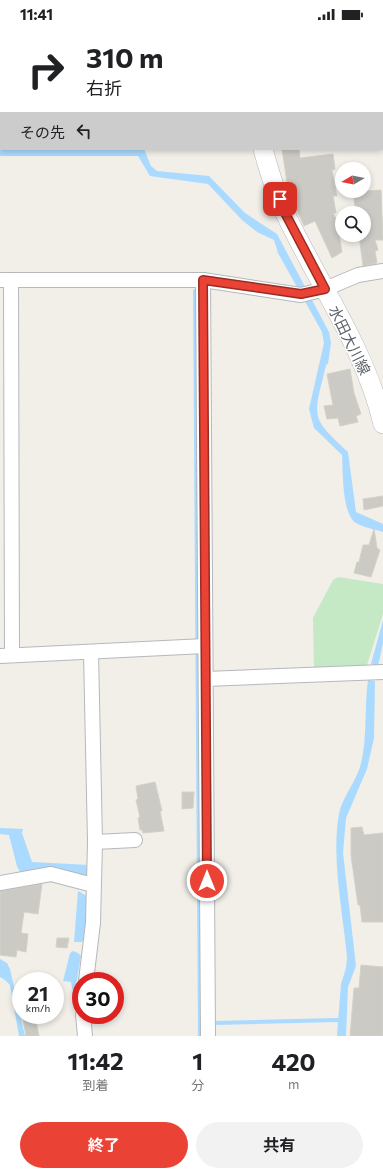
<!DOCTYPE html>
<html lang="ja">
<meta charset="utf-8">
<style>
:root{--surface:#fff;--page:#f2f2f2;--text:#202124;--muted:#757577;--accent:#ea4335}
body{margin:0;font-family:Commissioner,"Noto Sans JP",sans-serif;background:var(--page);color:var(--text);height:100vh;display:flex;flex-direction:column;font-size:15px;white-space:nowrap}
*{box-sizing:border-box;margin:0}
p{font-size:13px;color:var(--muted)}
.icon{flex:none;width:22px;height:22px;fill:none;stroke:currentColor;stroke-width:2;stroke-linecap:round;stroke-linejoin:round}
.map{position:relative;height:1008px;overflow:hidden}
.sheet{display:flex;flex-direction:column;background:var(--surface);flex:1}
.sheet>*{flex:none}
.banner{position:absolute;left:0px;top:0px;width:383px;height:122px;box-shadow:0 2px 6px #0003;background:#fff;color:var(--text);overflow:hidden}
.needle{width:26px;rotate:260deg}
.controls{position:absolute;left:335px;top:134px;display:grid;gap:8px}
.controls a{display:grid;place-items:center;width:36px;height:36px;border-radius:50%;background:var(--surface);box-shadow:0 2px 6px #0003;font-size:20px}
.speed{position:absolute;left:12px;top:944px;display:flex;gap:8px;font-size:20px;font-weight:700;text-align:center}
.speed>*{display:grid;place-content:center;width:52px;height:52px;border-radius:50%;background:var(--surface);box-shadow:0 2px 6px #0003;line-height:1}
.speed small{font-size:10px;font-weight:400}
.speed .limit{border:6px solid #d22;background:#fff;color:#111}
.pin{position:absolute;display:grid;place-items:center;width:34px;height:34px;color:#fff;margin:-17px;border-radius:8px;box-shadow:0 2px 6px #0006}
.me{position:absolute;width:44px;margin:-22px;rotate:0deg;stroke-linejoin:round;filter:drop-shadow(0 0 3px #0008)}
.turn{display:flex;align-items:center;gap:14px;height:84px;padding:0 20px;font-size:18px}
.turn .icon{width:52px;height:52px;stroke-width:2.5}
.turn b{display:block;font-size:28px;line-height:34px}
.then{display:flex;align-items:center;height:38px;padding:0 20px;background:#0003;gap:8px;font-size:15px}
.eta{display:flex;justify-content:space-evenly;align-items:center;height:68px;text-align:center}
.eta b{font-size:24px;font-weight:700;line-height:28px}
.action{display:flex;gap:8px;margin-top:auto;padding:8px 20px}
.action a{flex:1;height:46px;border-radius:24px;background:var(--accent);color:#fff;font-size:16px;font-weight:700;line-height:46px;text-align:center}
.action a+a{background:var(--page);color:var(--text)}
.status{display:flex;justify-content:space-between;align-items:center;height:28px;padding:0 20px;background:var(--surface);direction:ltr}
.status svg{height:11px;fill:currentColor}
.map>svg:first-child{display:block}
.green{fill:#c5e8c5}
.water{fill:#aadaff}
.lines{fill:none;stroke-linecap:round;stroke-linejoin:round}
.stream{stroke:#aadaff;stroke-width:4}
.building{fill:#cccac5;stroke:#d6d1c6}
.street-casing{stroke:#b5b8bc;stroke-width:16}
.secondary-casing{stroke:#b6babf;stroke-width:20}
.street{stroke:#fff;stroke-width:14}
.secondary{stroke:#fff;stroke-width:19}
.route-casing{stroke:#982c22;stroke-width:10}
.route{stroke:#ea4335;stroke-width:7}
.labels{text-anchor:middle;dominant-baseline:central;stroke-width:3;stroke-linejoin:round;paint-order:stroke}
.street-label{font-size:15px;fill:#5f6368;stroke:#fff}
</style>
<div class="status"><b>11:41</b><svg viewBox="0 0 49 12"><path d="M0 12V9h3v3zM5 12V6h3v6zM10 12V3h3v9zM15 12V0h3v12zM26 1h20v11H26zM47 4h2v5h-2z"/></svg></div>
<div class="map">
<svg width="383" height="1008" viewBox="0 0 383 1008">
<rect width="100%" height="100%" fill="#f1efe8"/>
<!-- green -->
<polygon class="green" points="338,549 383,556 383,586 366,640 314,641 313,590 333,552"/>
<!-- water -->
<g class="water">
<path d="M0 114 1 121H144L151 138 157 143 209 148 245 185 277 206 329 304 331 315 328 336 326 337C314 389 308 387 348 424L356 484 383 496V504C375 501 364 500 356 495 342 487 343 443 342 427L314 400 309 381 324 315 322 304 278 225 274 212 257 204 242 192 208 156 150 148 138 128H0Z"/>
<polygon points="383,592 383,615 378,638 371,636"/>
<path d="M368 652 375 653 374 710 367 741 346 790 343 825 356 938 348 959 346 1008H337L341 956 346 940 347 929C343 885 331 829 339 786 342 770 355 755 360 739 368 711 364 681 368 652Z"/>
<polygon points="0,800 23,801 22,805 32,834 89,837 89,847 78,850 20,844 17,838 9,807 0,806"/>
<polygon points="78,863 87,868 88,874 83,913 81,914 74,914"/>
<polygon points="73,923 78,925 81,928 77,951 73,964 71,954 63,953 70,925"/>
<polygon points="0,931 7,935 10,941 25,1008 19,1008 10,957 5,952 0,949"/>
</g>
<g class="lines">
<!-- stream -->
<g class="stream">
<polyline points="195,263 200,1008"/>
<polyline points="215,995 338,992"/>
</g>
</g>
<!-- building -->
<g class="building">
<polygon points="282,121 299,121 300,130 333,126 335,141 332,142 337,168 333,168 336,185 333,185 337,193 342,224 332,230 315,193 304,198 288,161"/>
<polygon points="381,162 383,212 375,212 378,222 375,223 377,235 363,238 359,207 364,207 364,185 356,185 353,164"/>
<polygon points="350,341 354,365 361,386 356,388 358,394 340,398 338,390 327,391 324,378 333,377 327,346"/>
<polygon points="383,468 383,478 364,482 363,471"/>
<polygon points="374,501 377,520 380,522 371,549 354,545 357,534 359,534 363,517 369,517"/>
<polygon points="155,754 162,783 160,783 164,803 143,805 142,802 140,802 138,790 140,789 136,772 138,771 136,758"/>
<polygon points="182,764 194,764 193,780 182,781"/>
<polygon points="362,799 364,807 383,805 383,894 362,894 360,877 358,877 351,827 351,800"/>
<polygon points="42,856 38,886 24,884 21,905 28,906 26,924 17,922 16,929 0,927 0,863"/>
<polygon points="57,910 69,910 67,920 56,919"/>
<polygon points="361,937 383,939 383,1008 350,1008 354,960 359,960"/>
<polygon points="22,987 35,987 39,1008 26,1008"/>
</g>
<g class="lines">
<defs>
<g id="street">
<polyline points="0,252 203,252 301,267 325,261 358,247 383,243"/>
<polyline points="11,252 12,627"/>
<polyline points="203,252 208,1008"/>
<polyline points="0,628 205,618"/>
<polyline points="206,651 383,644"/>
<polyline points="95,814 135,812"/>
<polyline points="0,855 51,846 93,857"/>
<polyline points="86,953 93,895 95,814 91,624"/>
<polyline points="83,987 85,1008"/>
</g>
<g id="secondary">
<polyline points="239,0 239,1"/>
<path d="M263 121C269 143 276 167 286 187 319 257 365 320 383 396"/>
</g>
</defs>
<!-- street casing -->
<use href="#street" class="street-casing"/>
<!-- secondary casing -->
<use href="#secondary" class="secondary-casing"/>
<!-- street -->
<use href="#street" class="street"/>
<!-- secondary -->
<use href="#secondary" class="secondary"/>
</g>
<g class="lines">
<defs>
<polyline id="route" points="207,853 203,252 301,266 325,261 285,185 280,171"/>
</defs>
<!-- route casing -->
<use href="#route" class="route-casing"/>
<!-- route -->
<use href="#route" class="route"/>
</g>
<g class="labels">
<!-- street labels -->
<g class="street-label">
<text transform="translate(350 312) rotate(64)">水田大川線</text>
</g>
</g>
</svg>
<div class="controls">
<a><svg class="needle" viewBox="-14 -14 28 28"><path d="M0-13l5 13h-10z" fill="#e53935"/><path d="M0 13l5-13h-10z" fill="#757577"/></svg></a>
<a><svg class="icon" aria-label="search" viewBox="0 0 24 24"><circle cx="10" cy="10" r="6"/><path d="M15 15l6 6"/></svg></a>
</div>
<div class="speed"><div>21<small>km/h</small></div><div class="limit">30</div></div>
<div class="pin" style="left:280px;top:171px;background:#d93025"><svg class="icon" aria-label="arrive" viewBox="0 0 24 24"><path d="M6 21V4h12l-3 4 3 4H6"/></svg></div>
<svg class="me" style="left:207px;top:853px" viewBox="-20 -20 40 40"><circle r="17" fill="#ea4335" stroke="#fff" stroke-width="3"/><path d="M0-11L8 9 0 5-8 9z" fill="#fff"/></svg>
<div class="banner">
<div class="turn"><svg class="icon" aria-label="right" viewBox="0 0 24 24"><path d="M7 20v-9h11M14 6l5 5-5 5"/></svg><div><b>310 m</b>右折</div></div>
<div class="then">その先<svg class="icon" aria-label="left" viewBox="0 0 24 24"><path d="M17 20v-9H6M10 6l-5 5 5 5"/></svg></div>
</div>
</div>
<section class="sheet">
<div class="eta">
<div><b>11:42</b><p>到着</p></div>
<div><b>1</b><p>分</p></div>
<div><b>420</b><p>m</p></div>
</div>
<div class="action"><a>終了</a><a>共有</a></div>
</section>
